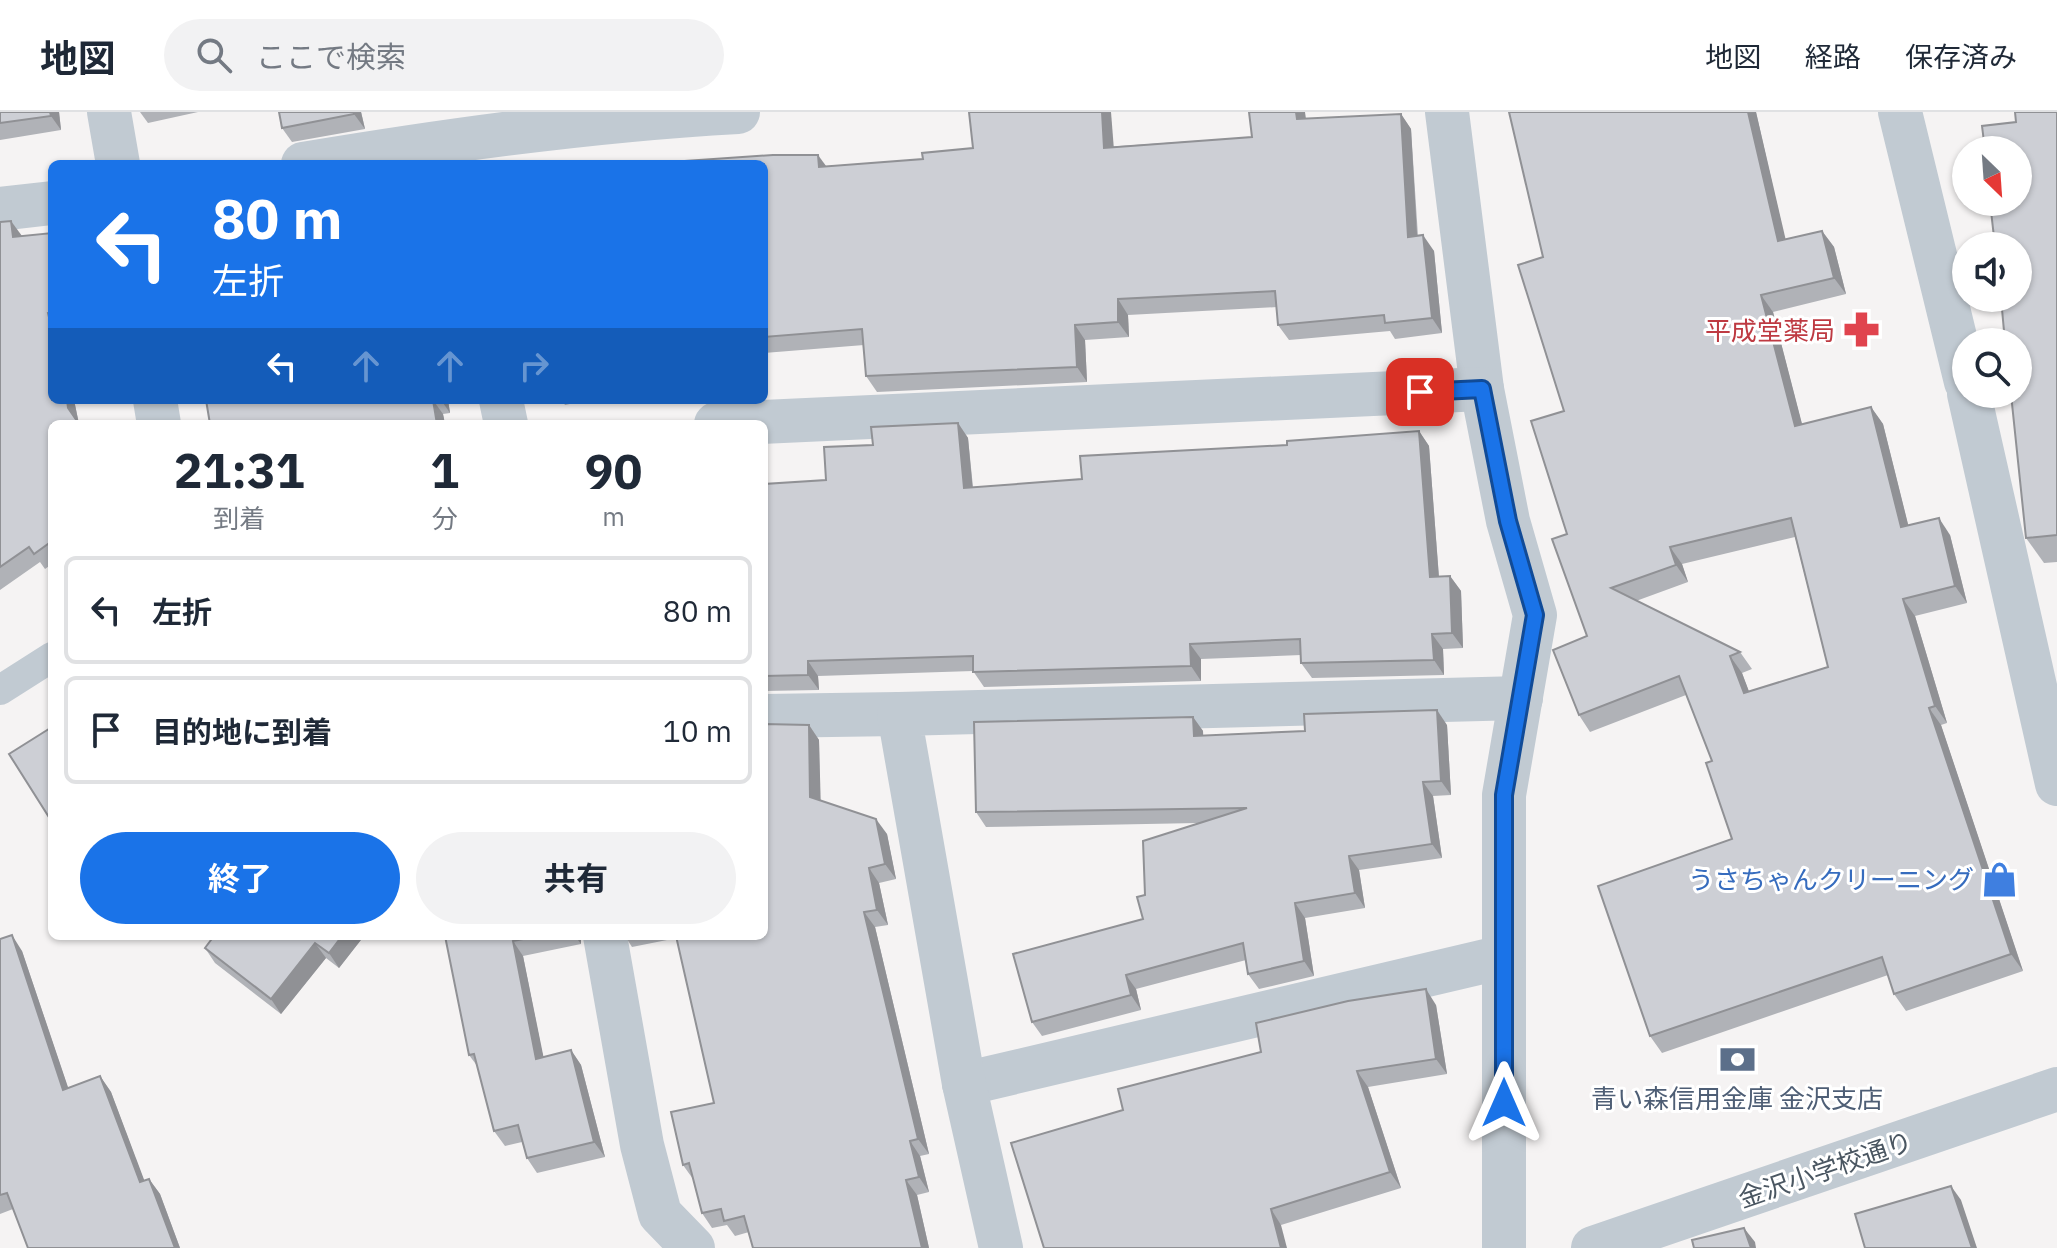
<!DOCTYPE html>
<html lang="ja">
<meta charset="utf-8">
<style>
:root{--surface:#fff;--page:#f2f2f3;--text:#1f2937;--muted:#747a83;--line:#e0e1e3;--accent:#1a73e8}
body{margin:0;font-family:"IBM Plex Sans","Noto Sans JP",sans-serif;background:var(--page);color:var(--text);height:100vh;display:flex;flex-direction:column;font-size:30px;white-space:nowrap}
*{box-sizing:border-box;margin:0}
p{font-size:26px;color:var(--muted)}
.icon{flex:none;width:44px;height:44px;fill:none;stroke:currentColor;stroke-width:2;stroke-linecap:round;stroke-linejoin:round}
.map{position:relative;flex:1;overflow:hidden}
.side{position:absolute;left:48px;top:308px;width:720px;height:520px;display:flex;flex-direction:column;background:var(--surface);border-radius:12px;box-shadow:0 2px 6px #0004}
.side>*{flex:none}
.guide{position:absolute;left:48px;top:48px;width:720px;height:244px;border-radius:12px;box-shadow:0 2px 6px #0004;background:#1a73e8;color:#fff;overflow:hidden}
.needle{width:52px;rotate:155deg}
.fabs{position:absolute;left:1952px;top:24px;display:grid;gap:16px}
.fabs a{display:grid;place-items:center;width:80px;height:80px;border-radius:50%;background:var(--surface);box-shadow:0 2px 6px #0004;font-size:40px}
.pin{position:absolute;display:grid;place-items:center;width:68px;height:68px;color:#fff;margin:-34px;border-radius:16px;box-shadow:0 4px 12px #0006}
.me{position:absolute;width:88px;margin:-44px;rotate:0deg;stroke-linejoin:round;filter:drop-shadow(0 0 6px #0008)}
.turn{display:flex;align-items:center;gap:28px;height:168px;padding:0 32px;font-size:36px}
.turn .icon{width:104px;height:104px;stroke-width:2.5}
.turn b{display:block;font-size:56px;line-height:68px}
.lanes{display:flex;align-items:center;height:76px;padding:0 32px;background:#0003;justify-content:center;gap:40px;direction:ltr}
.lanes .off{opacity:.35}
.eta{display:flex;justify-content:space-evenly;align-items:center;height:136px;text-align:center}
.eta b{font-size:48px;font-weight:700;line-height:56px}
.button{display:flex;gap:16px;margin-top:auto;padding:16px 32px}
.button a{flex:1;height:92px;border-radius:48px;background:var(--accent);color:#fff;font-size:32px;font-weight:700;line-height:92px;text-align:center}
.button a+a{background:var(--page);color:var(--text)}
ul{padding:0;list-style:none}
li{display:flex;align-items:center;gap:24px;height:108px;margin:0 16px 12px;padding:0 16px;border:4px solid var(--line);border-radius:12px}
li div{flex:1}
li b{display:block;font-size:30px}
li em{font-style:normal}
header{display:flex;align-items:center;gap:48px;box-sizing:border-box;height:112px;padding:0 40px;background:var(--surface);border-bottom:2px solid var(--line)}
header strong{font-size:38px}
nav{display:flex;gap:44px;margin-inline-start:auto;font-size:28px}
.search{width:560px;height:72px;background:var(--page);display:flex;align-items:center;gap:20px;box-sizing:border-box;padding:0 28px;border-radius:44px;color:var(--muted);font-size:30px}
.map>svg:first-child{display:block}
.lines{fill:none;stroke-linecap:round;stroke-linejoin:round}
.service{stroke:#c1cad2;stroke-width:30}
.minor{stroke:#c1cad2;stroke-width:44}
.tertiary{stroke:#c1cad2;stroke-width:44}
.wall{fill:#b0b2b7;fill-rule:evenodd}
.shaded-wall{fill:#909195}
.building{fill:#cdcfd5;stroke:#909195;stroke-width:2;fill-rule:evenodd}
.route-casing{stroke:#114b97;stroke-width:20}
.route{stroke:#1a73e8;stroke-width:14}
.labels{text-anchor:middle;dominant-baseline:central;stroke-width:6;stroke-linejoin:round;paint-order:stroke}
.health-label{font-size:26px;fill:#be3a42;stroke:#fff;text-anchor:end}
.shop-label{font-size:26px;fill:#366cbe;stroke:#fff;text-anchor:end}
.service-label{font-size:26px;fill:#4e5e75;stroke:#fff}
.street-label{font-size:26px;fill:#4a5661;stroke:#fff}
</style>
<header>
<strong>地図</strong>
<div class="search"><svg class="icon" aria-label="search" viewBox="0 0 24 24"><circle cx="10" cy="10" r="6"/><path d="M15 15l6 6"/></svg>ここで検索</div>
<nav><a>地図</a><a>経路</a><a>保存済み</a></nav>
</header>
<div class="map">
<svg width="2057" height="1136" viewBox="0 0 2057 1136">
<rect width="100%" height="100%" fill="#f5f3f3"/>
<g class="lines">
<!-- service -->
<polyline class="service" points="0,578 52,545"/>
<!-- minor -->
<g class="minor">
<polyline points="109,0 118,52"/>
<polyline points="1447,0 1482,277 1508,409 1535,503 1504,683 1504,1136"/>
<path d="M303 52C447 28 591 8 738 0"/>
<polyline points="0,97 52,91"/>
<polyline points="155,288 159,312"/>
<polyline points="501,288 506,312"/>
<polyline points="716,312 1482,277"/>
<polyline points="764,604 899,602"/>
<polyline points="605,824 642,1033 660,1102 693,1136"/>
<polyline points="964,972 1503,845"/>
<polyline points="1001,1136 964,972 899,602 1521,586"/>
</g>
<!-- tertiary -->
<g class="tertiary">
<polyline points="1900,0 1966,270"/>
<polyline points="1969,282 2057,672"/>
<polyline points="1593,1136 2057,977"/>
</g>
</g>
<!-- wall -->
<g class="wall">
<polygon points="0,0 59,0 61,18 0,28"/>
<polygon points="140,0 198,0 148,11"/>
<polygon points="279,0 361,0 365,17 292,30 282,16"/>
<path d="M1756 0 1785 128 1822 119 1834 135 1846 182 1773 200 1802 313 1871 295 1883 312 1908 413 1950 423 1967 491 1915 504 1947 611 1941 613 2023 859 1906 899 1894 882 1888 863 1662 941 1650 924 1732 727 1712 649 1686 583 1590 620 1579 603 1587 524 1567 422 1564 299 1543 145ZM1795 425 1828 555 1749 580 1742 561 1752 557 1740 540 1636 489 1688 470 1682 452Z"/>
<polygon points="2057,0 2057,450 2044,451 2026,426"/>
<polygon points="1401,2 1411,17 1418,124 1434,139 1442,221 1395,227 1390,219 1289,228 1278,213 1277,195 1128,203 1129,225 1085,228 1087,270 877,280 866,264 864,233 764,241 764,52 826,54 1252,25 1306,7"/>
<polygon points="0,110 22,124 52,121 52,288 74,288 79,312 52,312 52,452 45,457 40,450 0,478"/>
<polygon points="206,288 448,288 450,301 443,302 445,312 210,312"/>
<polygon points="562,288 588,288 565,293"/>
<polygon points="958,311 968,326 973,375 1082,367 1287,333 1419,319 1429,334 1439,465 1450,464 1461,479 1463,536 1443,537 1444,563 1312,566 1301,551 1301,543 1201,547 1201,569 984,575 973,559 818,564 819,578 764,579 764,372 826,368 873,333"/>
<polygon points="1193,605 1203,619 1203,624 1447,613 1451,683 1433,684 1442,746 1359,758 1365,796 1305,806 1314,864 1259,877 1248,862 1246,848 1136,877 1141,898 1042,924 1032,910 1143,807 1145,783 1198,711 986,715 976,700"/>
<polygon points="809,613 819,628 820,689 887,722 896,767 879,771 888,813 875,815 929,1042 920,1044 929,1080 917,1083 929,1136 753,1136 749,1120 735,1124 727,1113 712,1116 702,1101 693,1067 683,1053 714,991 677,826 632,835 625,824 764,824"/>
<polygon points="364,824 339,856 326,846 281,902 215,851 205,836"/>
<polygon points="445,824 581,824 581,832 523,844 543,945 571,938 581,953 605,1045 537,1061 527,1046 522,1030 505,1034 494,1019 478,955 469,943"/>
<polygon points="0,827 22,839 68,976 100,964 111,980 144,1069 149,1067 160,1082 180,1136 28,1136 13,1097 0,1102"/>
<polygon points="1436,893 1447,962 1368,975 1401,1076 1281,1113 1123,998 1261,940"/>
</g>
<!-- shaded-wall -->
<g class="shaded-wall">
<polygon points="50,0 59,0 61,18 51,4"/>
<polygon points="354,0 361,0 365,17 354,2"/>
<polygon points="1102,0 1111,0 1115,51 1104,36"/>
<polygon points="1296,0 1305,0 1308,22 1297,7"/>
<polygon points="1748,0 1756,0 1790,146 1778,129"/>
<polygon points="1401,2 1411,17 1418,140 1408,125"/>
<polygon points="818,43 829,58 819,55"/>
<polygon points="11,109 22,124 13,125"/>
<polygon points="1822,119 1834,135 1846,182 1834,166"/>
<polygon points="1423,123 1434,139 1442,221 1432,206"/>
<polygon points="1761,183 1773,200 1807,331 1795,314"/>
<polygon points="1118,187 1128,203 1129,225 1118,210"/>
<polygon points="1075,213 1085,228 1087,270 1077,255"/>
<polygon points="67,288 74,288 79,312 68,296"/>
<polygon points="433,288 443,302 445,312 437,312"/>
<polygon points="441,288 448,288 450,301"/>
<polygon points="1871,295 1883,312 1913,432 1901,415"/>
<polygon points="958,311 968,326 974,391 964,376"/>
<polygon points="1419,319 1429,334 1440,480 1430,465"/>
<polygon points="1939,406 1950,423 1967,491 1955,474"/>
<polygon points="1670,435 1682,452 1688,470 1676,453"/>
<polygon points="1450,464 1461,479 1463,536 1452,521"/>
<polygon points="1903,487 1915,504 1947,611 1935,594"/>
<polygon points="1432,522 1443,537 1444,563 1434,548"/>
<polygon points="1190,532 1201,547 1201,569 1191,554"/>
<polygon points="1730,544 1742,561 1756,598 1744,581"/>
<polygon points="808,549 818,564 819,578 808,563"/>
<polygon points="1929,596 1941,613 2023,859 2011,842"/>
<polygon points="1437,598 1447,613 1451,683 1441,669"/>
<polygon points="1193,605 1203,619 1204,639 1194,624"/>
<polygon points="809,613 819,628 821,700 810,685"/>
<polygon points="1423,670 1433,684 1442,746 1432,732"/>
<polygon points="876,707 887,722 896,767 885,752"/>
<polygon points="1349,744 1359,758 1365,796 1355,781"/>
<polygon points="869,756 879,771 888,813 877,798"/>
<polygon points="1295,791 1305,806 1314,864 1304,849"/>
<polygon points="864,800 875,815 929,1042 918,1027"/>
<polygon points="12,823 22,839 74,993 63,978"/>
<polygon points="342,824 364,824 339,856 329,841"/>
<polygon points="575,824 581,824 581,832"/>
<polygon points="513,829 523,844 547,962 536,947"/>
<polygon points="315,831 326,846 281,902 271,887"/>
<polygon points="1126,863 1136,877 1141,898 1131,883"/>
<polygon points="1426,877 1436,893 1447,962 1436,947"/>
<polygon points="571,938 581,953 605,1045 594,1030"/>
<polygon points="1357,959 1368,975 1401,1076 1390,1060"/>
<polygon points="100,964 111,980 151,1086 140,1070"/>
<polygon points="910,1029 920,1044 929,1080 919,1065"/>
<polygon points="149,1067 160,1082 180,1136 175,1136"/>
<polygon points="906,1068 917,1083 929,1136 922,1136"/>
<polygon points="1951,1074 1961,1088 1977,1136 1972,1136"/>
<polygon points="1271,1097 1281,1113 1287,1136 1281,1136"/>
<polygon points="1744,1116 1755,1130 1756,1136 1751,1136"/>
</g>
<!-- building -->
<g class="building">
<polygon points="0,0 50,0 51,4 0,11"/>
<polygon points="279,0 354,0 354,2 282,16"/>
<polygon points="969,0 1102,0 1104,36 1252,25 1249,0 1296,0 1297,7 1401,2 1408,125 1423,123 1432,206 1385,211 1384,203 1278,213 1275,179 1118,187 1118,210 1075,213 1077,255 866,264 862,217 764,225 764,52 641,52 773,43 818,43 819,55 923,47 922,41 973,36"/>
<path d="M1509 0H1748L1778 129 1822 119 1834 166 1761 183 1795 314 1871 295 1901 415 1939 406 1955 474 1903 487 1935 594 1929 596 2011 842 1894 882 1882 845 1650 924 1598 774 1732 727 1706 651 1712 649 1679 564 1579 603 1553 538 1587 524 1552 427 1567 422 1531 309 1564 299 1518 153 1543 145ZM1791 406 1828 555 1744 581 1730 544 1740 540 1611 476 1676 453 1670 435Z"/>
<polygon points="2015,0 2057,0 2057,423 2026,426 2011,282 2018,282 2018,230 2005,230 2001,186 2018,186 2018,134 1995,134 1990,90 2018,90 2018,38 1985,38 1982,14 2016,10"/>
<polygon points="11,109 13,125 52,121 52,200 48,201 52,218 52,288 67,288 68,296 79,312 52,312 52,429 34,442 29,435 0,455 0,110"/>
<polygon points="206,288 433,288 437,312 210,312"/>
<polygon points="958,311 964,376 1082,367 1080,344 1287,333 1287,329 1419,319 1430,465 1450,464 1452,521 1432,522 1434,548 1301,551 1300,527 1190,532 1191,554 973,560 973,544 808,549 808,563 764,564 764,372 826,368 824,335 873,333 871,315"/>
<polygon points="1437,598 1441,669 1423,670 1432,732 1349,744 1355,781 1295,791 1304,849 1248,862 1243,831 1126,863 1131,883 1032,910 1013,842 1143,807 1137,785 1145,783 1143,729 1247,696 976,700 974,610 1193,605 1194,624 1305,619 1304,602"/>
<polygon points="764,612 809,613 810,685 876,707 885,752 869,756 877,798 864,800 918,1027 910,1029 919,1065 906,1068 922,1136 753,1136 744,1104 724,1109 721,1097 702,1101 689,1051 683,1053 671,1000 714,991 676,824 764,824"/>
<polygon points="52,615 52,710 9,642"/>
<polygon points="12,823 63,978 100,964 140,1070 149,1067 175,1136 28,1136 7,1081 0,1083 0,827"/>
<polygon points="214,824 342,824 329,841 315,831 271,887 205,836"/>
<polygon points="445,824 538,824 513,829 536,947 571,938 594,1030 527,1046 518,1013 494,1019 474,942 469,943"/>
<polygon points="1426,877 1436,947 1357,959 1390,1060 1271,1097 1281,1136 1044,1136 1011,1031 1123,998 1118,977 1261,940 1256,911 1348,889"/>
<polygon points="1951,1074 1972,1136 1865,1136 1855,1102"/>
<polygon points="1744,1116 1751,1136 1694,1136 1692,1128"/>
</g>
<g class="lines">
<defs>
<polyline id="route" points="1420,280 1482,277 1508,409 1535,503 1504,683 1504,991"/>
</defs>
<!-- route casing -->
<use href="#route" class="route-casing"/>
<!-- route -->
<use href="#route" class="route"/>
</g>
<!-- icons -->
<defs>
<symbol id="pharmacy-bare" viewBox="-9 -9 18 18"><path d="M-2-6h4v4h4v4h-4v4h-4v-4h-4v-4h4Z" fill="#e0444e" stroke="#fff" stroke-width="2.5" paint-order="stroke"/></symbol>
<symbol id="shop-bare" viewBox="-9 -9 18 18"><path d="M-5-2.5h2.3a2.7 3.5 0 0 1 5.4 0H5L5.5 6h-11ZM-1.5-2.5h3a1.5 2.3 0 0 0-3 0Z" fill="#3f7fe0" stroke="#fff" stroke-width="2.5" paint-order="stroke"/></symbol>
<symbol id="bank-bare" viewBox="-9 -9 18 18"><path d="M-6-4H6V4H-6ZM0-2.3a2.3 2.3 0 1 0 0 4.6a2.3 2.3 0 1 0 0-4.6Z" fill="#5c6f8a" stroke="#fff" stroke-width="2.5" paint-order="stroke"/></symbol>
</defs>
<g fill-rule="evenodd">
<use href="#pharmacy-bare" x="1836" y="192" width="51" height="51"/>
<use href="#shop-bare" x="1974" y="742" width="51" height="51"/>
<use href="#bank-bare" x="1712" y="922" width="51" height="51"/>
</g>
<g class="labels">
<!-- health labels -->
<g class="health-label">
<text x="1835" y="218">平成堂薬局</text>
</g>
<!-- shop labels -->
<g class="shop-label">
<text x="1974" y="767">うさちゃんクリーニング</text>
</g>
<!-- service labels -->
<g class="service-label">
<text x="1737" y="986">青い森信用金庫 金沢支店</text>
</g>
<!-- street labels -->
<g class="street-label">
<text transform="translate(1825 1057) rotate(-19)">金沢小学校通り</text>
</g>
</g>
</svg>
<div class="fabs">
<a><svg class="needle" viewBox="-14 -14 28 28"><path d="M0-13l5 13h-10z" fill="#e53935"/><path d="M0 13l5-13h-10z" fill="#747a83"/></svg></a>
<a><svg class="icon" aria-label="sound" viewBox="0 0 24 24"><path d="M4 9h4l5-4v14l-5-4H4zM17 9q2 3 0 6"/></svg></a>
<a><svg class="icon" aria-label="search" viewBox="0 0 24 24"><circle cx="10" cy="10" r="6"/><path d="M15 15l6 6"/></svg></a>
</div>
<div class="pin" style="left:1420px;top:280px;background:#d93025"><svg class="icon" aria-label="arrive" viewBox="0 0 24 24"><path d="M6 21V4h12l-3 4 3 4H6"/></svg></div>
<svg class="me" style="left:1504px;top:991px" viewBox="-20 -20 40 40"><path d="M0-17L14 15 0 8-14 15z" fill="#1a73e8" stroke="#fff" stroke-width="4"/></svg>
<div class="guide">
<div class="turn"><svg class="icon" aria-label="left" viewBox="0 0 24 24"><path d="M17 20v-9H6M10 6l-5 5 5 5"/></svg><div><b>80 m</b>左折</div></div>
<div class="lanes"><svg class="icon" aria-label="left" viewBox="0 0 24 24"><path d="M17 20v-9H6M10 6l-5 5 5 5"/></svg><svg class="icon off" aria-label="ahead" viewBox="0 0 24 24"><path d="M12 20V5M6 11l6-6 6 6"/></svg><svg class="icon off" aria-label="ahead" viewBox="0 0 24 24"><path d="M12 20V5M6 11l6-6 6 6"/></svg><svg class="icon off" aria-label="right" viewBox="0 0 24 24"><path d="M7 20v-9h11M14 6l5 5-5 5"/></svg></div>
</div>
<section class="side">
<div class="eta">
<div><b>21:31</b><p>到着</p></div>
<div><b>1</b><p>分</p></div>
<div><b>90</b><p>m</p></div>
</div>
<ul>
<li><svg class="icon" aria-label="left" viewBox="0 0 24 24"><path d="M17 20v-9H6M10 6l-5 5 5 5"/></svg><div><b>左折</b></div><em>80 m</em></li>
<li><svg class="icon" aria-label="arrive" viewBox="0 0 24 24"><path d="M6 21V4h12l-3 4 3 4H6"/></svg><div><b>目的地に到着</b></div><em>10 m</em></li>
</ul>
<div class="button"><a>終了</a><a>共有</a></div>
</section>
</div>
